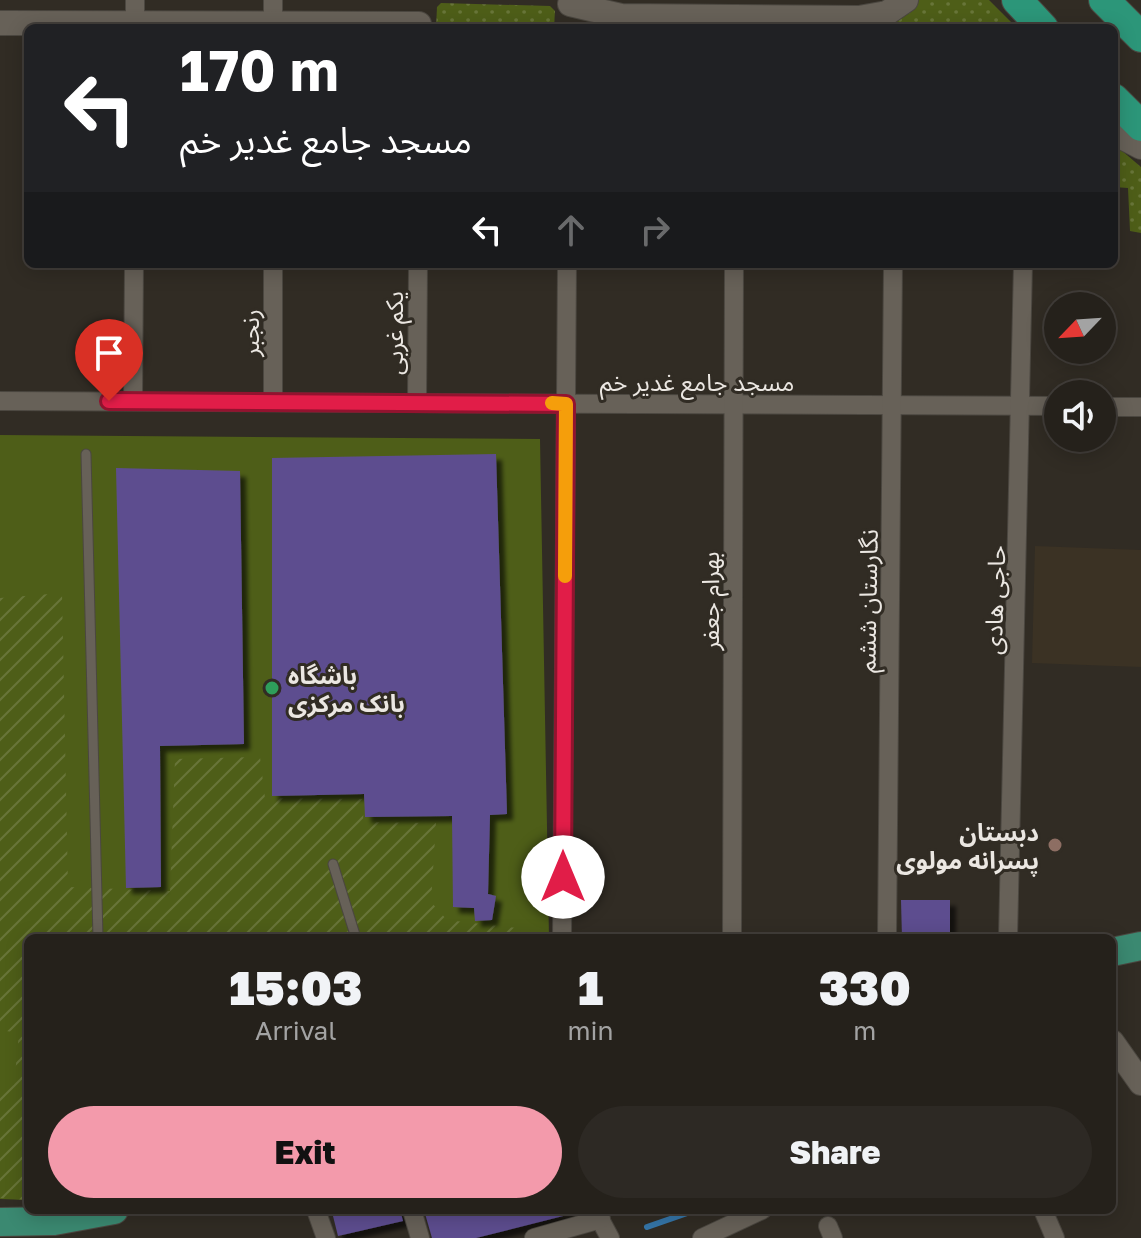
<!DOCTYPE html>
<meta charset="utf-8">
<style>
:root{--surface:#25211b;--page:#2d2924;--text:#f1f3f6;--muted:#a3a3a3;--line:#423e3a;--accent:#f39aab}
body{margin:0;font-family:"Golos Text","Noto Sans Arabic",sans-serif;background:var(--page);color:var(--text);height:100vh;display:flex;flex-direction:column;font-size:30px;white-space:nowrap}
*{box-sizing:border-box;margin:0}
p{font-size:26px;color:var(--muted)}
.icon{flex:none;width:44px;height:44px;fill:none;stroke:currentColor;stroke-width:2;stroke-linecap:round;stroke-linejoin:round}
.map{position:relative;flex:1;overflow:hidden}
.details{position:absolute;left:24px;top:934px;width:1092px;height:280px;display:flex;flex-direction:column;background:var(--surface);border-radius:12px;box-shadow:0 4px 20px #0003,0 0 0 2px var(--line)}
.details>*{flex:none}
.top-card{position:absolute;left:24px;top:24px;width:1094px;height:244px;border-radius:12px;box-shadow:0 4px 20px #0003,0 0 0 2px var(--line);background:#202124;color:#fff;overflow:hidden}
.needle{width:52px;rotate:245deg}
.buttons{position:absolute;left:1044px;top:292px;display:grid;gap:16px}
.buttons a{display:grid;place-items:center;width:72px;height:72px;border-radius:50%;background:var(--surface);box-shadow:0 4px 20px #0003,0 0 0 2px var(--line);font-size:40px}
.pin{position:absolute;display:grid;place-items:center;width:68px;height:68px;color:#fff;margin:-82px -34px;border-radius:50% 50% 50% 0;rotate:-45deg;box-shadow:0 0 8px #0007}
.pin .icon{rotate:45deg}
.me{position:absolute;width:88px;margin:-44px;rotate:0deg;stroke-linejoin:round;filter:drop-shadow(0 0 6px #0008)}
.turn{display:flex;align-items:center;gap:28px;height:168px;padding:0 24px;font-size:36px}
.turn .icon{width:104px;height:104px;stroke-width:2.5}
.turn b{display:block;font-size:56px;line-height:68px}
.lanes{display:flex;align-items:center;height:76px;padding:0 24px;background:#0003;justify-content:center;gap:40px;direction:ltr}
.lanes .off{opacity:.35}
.eta{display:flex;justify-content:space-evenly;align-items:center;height:136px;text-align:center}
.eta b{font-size:48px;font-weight:800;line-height:56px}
.primary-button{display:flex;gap:16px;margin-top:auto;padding:16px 24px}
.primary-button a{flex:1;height:92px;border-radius:48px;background:var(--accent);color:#111;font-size:32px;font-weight:800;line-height:92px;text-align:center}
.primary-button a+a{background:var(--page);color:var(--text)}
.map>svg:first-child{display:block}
.built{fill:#3b3224}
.grass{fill:url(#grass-dots)}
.park{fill:#4e5e18}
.garden{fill:url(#garden-furrows)}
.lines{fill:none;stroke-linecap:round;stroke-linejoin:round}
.stream{stroke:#3576a9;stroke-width:6}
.building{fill:#5d4e8f;filter:url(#shadow)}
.service-casing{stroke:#4b4740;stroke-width:11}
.minor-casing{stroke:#4b4740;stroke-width:20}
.secondary-casing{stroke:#4b4740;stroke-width:26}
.primary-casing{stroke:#4b4740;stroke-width:30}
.trunk-casing{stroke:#4b4740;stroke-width:32}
.service{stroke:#676158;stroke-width:9}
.minor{stroke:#676158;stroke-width:18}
.secondary{stroke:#676158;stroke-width:24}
.primary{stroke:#3b8971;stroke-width:28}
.trunk{stroke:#2c9679;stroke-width:30}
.route-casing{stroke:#92132f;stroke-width:20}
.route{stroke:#e11d48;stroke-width:14}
.slow{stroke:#f59e0b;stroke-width:14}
.leisure-dot{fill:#2e9e5b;stroke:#312c24;stroke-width:3}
.education-dot{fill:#8d6e63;stroke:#312c24;stroke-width:3}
.labels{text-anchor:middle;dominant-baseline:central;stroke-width:6;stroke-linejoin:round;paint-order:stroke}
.street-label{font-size:24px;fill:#ebe7e2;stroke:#312c24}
.poi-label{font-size:24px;font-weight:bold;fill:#ebe7e2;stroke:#312c24;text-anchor:start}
</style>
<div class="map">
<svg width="1141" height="1238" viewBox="0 0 1141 1238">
<defs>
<pattern id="grass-dots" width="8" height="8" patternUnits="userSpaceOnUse" patternTransform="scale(2)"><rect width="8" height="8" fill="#4e5e18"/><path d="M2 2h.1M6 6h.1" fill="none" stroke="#687539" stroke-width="1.8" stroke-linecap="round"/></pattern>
<pattern id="garden-furrows" width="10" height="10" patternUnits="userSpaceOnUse" patternTransform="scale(2)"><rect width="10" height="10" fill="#4e5e18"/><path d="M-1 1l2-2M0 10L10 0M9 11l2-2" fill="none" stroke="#687539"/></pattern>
<filter id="shadow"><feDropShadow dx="6" dy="6" stdDeviation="2" flood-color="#0009"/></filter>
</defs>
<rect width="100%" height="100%" fill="#312c24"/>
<!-- built -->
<polygon class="built" points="1035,546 1141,550 1141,667 1032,663"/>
<!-- grass -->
<g class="grass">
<path d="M918 0H989L1017 28C974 28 934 21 891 22Z"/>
<polygon points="441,3 550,6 555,11 554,28 436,28 437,7"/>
<polygon points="1114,144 1141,167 1141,233 1130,231 1128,188 1114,187"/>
</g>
<!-- park -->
<polygon class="park" points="0,435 540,439 549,938 28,938 28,1200 0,1199"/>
<!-- garden -->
<polygon class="garden" points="62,593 68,887 170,891 175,759 260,757 265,798 364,799 363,822 436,823 431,902 447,920 517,928 518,938 28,938 28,1200 0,1198 0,1086 14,1085 19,1033 0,1030 0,598"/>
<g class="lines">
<!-- stream -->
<polyline class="stream" points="647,1227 696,1210"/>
</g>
<!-- building -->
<g class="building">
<polygon points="496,454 507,814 490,815 488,894 496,896 492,920 475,921 474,908 453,907 452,816 365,817 364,794 272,796 272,458"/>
<polygon points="116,468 240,471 244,744 160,746 161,887 126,888"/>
<polygon points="901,900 950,900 950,938 902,938"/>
<polygon points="343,1210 400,1210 403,1221 338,1236 332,1212"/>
<polygon points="424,1210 570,1210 571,1214 476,1238 432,1238"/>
</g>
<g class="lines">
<defs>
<g id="service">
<polyline points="86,454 98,938"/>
<polyline points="333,864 356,938"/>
</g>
<g id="minor">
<polyline points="135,28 135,0"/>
<polyline points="273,28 273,0"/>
<polyline points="0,401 1058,406"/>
<polyline points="133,401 134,264"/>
<polyline points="273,402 273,264"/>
<polyline points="417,403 418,264"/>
<polyline points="1102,407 1141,407"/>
<polyline points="562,938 567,264"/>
<polyline points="732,938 734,264"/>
<polyline points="887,938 893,264"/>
<polyline points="1008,938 1023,264"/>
<polyline points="316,1210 326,1238"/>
<polyline points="412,1210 420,1238"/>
<polyline points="595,1210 610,1238"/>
<polyline points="1043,1210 1055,1238"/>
<polyline points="828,1226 833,1238"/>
<polyline points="534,1238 601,1219"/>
<polyline points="702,1238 762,1210"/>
</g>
<g id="secondary">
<polyline points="570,4 621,16 859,18 887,13 906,0"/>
<polyline points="0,23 419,24"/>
<polyline points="1114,133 1141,147"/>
<polyline points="1112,1042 1141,1083"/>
</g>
<g id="primary">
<polyline points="1112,952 1141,946"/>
<polyline points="0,1222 54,1221 114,1210"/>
</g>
<g id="trunk">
<polyline points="1017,0 1043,28"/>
<polyline points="1104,0 1141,37"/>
<polyline points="1114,99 1141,126"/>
</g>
</defs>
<!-- service casing -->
<use href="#service" class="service-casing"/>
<!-- minor casing -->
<use href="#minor" class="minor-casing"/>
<!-- secondary casing -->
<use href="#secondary" class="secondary-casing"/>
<!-- primary casing -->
<use href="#primary" class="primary-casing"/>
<!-- trunk casing -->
<use href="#trunk" class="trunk-casing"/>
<!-- service -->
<use href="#service" class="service"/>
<!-- minor -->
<use href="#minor" class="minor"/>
<!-- secondary -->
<use href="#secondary" class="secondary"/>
<!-- primary -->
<use href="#primary" class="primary"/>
<!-- trunk -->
<use href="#trunk" class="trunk"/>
</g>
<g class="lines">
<defs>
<polyline id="route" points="109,401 566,404 563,877"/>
</defs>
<!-- route casing -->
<use href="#route" class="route-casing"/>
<!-- route -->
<use href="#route" class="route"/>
<!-- slow -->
<polyline class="slow" points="552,403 566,404 565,576"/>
</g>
<!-- markers -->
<circle class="leisure-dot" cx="272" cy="688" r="8"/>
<circle class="education-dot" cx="1055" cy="845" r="8"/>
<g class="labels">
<!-- street labels -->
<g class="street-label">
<text transform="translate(249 333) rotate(-90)">رنجبر</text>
<text transform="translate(393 333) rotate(-90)">یکم غربی</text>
<text x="697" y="381">مسجد جامع غدیر خم</text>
<text transform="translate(994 600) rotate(-88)">حاجی هادی</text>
<text transform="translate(709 601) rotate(-90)">بهرام جعفر</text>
<text transform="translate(867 601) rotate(-89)">نگارستان ششم</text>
</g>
<!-- poi labels -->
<g class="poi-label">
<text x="288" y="674">باشگاه<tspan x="288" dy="28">بانک مرکزی</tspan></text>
<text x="1039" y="831" text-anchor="end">دبستان<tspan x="1039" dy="28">پسرانه مولوی</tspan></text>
</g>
</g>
</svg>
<div class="buttons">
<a><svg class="needle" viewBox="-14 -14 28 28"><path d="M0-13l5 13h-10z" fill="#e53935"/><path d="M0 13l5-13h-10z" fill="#a3a3a3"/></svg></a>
<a><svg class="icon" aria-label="sound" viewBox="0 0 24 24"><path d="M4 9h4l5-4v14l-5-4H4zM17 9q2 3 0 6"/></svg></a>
</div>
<div class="pin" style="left:109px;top:401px;background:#d93025"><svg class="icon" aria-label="arrive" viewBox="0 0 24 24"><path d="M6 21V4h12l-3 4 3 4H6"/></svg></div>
<svg class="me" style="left:563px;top:877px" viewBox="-20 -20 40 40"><circle r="19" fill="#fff"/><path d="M0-13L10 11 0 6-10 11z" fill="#e11d48"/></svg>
<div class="top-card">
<div class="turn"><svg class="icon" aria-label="left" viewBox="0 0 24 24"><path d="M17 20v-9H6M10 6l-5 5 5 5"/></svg><div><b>170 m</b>مسجد جامع غدیر خم</div></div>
<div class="lanes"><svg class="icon" aria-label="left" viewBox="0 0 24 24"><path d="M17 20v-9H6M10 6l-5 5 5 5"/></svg><svg class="icon off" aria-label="ahead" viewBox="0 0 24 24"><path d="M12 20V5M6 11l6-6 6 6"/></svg><svg class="icon off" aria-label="right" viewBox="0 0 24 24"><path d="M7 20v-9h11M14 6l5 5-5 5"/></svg></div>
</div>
<section class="details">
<div class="eta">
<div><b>15:03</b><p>Arrival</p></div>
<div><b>1</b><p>min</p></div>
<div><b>330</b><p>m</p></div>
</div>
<div class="primary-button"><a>Exit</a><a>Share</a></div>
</section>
</div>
